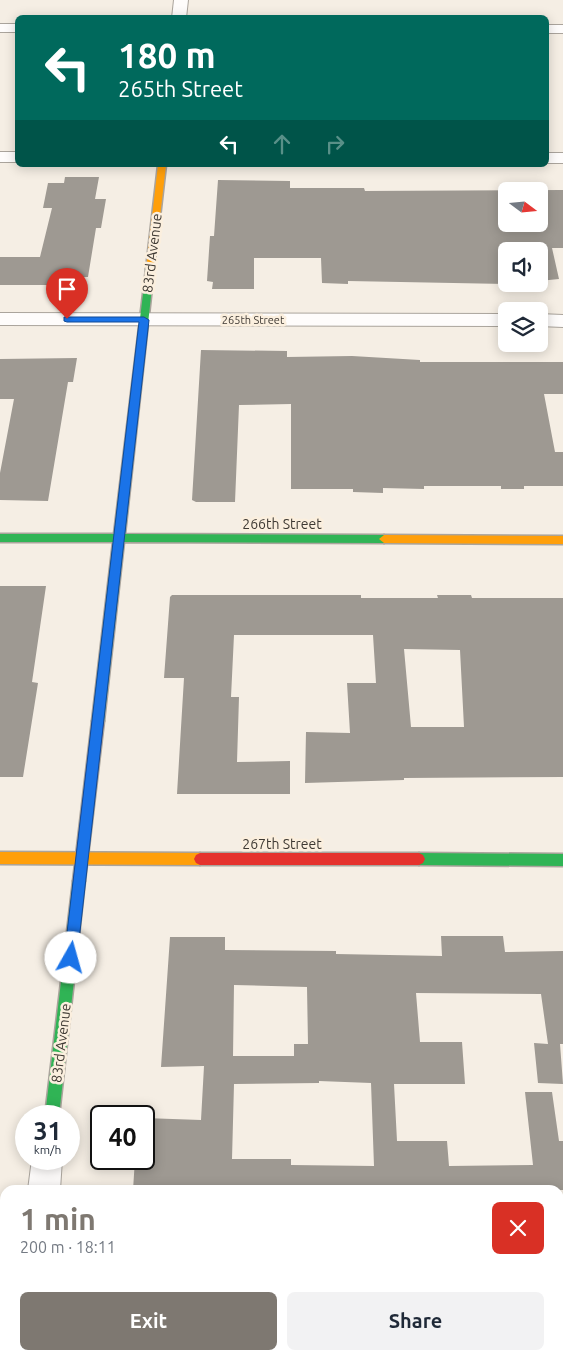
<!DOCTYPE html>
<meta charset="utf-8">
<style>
:root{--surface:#fff;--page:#f2f2f3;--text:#1f2937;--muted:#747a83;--accent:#7e7871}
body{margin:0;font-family:Ubuntu,sans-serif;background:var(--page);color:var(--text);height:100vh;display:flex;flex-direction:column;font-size:19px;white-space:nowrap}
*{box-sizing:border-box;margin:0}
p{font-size:16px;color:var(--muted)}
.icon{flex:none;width:28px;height:28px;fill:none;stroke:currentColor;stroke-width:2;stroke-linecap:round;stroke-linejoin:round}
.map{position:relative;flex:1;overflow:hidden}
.drawer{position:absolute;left:0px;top:1185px;width:564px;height:175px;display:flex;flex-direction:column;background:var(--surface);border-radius:15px 15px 0 0;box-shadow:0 2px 12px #0003}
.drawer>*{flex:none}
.hud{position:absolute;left:15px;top:15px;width:534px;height:152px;border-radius:8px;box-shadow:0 2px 12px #0003;background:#00695c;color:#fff;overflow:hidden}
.needle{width:32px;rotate:106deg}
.controls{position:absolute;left:498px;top:182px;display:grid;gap:10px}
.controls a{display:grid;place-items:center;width:50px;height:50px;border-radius:8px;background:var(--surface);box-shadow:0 2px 12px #0003;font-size:25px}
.speed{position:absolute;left:15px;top:1105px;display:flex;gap:10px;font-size:25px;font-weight:700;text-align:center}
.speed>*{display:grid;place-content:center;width:65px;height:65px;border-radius:50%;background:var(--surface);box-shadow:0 2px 12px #0003;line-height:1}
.speed small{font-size:12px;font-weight:400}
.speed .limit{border:2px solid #111;border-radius:8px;background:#fff;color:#111}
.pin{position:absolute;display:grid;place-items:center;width:42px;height:42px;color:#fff;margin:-51px -21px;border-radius:50% 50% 50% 0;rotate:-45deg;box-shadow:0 0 5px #0007}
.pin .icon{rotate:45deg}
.me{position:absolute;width:55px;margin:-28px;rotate:7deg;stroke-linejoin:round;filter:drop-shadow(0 0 4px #0008)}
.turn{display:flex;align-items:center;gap:18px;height:105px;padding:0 20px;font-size:22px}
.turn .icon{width:65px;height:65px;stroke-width:2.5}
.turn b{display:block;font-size:35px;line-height:42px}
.lanes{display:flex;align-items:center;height:48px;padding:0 20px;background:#0003;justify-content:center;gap:25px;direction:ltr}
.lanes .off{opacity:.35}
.round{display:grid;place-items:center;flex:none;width:52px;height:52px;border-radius:8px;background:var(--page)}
.head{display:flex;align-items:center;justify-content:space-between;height:85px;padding:0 20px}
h1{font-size:30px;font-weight:600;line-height:38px;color:var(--accent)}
.action{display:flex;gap:10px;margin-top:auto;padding:10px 20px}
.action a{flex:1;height:58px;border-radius:8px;background:var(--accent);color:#fff;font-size:20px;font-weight:600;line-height:58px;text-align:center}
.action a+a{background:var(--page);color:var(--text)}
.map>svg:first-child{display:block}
.building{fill:#9e9992;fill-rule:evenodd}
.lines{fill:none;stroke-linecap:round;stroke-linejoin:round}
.street-casing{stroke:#aaa49c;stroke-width:2}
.fast-casing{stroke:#aaa49c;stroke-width:3}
.slow-casing{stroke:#aaa49c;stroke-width:3}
.jam-casing{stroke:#aaa49c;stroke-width:3}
.street{fill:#fefcfb;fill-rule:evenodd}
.fast{fill:#30b455;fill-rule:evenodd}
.slow{fill:#ff9f0a;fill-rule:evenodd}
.jam{fill:#e5322d;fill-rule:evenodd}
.route{fill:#1a73e8;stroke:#114b97}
.labels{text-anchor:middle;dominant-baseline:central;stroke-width:5;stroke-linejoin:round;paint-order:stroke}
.far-street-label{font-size:11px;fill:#3e3933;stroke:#fbefde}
.street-label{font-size:14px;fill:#3e3933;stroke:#fbefde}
</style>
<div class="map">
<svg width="563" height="1360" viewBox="0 0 563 1360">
<rect width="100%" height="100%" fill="#f5eee4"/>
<!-- building -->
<g class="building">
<polygon points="65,177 99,177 95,199 106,199 101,228 96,228 88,277 75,277 74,285 0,285 0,257 40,257 52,208 43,208 48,183 64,183"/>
<path d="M218 180 290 181V188H364L365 191 563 190V248H552L559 279 539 281V251H506V284L348 281V284L322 283 321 258H254V289H212L213 282 207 281 210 236H214ZM506 191H539V224H506Z"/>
<polygon points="201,350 287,351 287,357 352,356 420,360 420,362 563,362 563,394 544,394 555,452 563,452 563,486 524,486 524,489 501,489 501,486 424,486 424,489 383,488 383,493 353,492 353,489 291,489 291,404 239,405 235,502 196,502 192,500"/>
<polygon points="77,358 73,382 68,382 48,501 0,500 0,473 14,399 0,399 0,359"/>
<polygon points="0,586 46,586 32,682 38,683 23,777 0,777"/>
<path d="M172 595H361V598H438L437 595H471L472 598H563V777L404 778V780L305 783 306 732 350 733 347 683H376L373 635H234L231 697H239L237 762 290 761V794H177L184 678H164L170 597ZM404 649 460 650 464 727H411Z"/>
<path d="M441 936H503L505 952 563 951V1044H560L563 1084 538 1083 534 1043 548 1044 541 994 416 993 420 1042H462L465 1084H394L397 1141H447L449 1166 533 1165 525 1092H552L559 1141H563V1190H133L135 1159H144V1118L201 1120 204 1066 161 1067 170 937H225V950L336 951V954L442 956ZM234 985 307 987 308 1044H294V1056H233ZM319 1081 371 1083 374 1166 291 1165V1159H232L234 1084 319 1083Z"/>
</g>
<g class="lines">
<defs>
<g id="street">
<polygon points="174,0 188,0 186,18 172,18"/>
<rect x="0" y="24" width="18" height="8"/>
<rect x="546" y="25" width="17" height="8"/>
<rect x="0" y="152" width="18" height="10"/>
<rect x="546" y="153" width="17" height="10"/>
<polygon points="0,313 506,314 506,326 0,325"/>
<polygon points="539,314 563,315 563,327 539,326"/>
<polygon points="32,1159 62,1159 60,1190 28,1190"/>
<polygon points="563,1334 563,1360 545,1360 543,1355 559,1355 559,1335"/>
<polygon points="0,1338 5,1338 5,1355 106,1355 104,1360 0,1360"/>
</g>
<g id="fast">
<polygon points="150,266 154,269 125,534 384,535 389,539 384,543 124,542 104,721 102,725 98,726 94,725 92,721 113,542 0,542 0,534 114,534 146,269"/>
<polygon points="419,853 563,854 563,866 419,865 415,863 413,859 415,855"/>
<polygon points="79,875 83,877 85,881 59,1116 45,1116 73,881 75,877"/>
</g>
<g id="slow">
<polygon points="158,165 166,165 154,269 150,272 146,269"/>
<polygon points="384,535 563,536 563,544 384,543 379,539"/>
<polygon points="0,852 200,853 204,855 206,859 204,863 200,865 0,864"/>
</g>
<g id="jam">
<polygon points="98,716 102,717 104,721 85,881 83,885 79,887 75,885 73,881 92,721 94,717"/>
<polygon points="200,853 419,853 423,855 425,859 423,863 419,865 200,865 196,863 194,859 196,855"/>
</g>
</defs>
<!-- street casing -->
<use href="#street" class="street-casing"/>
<!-- fast casing -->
<use href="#fast" class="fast-casing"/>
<!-- slow casing -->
<use href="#slow" class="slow-casing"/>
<!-- jam casing -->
<use href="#jam" class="jam-casing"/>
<!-- street -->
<use href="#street" class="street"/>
<!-- fast -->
<use href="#fast" class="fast"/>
<!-- slow -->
<use href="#slow" class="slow"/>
<!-- jam -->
<use href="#jam" class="jam"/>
</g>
<!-- route -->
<polygon class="route" points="64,317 144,317 149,320 77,958 75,962 71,964 66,962 64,958 139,322 67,322 64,321"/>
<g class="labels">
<!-- far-street labels -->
<g class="far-street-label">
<text x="253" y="320">265th Street</text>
</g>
<!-- street labels -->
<g class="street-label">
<text transform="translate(152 253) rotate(-83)">83rd Avenue</text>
<text x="282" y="524">266th Street</text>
<text x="282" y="844">267th Street</text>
<text transform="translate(61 1043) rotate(-83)">83rd Avenue</text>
</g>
</g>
</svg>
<div class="controls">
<a><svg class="needle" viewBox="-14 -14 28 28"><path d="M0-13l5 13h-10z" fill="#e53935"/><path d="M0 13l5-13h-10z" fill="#747a83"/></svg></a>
<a><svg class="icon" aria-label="sound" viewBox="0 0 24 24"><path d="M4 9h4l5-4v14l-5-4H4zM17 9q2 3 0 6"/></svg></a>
<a><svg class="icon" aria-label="layers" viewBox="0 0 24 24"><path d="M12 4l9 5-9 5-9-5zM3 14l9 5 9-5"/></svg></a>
</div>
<div class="speed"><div>31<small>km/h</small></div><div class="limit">40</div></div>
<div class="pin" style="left:67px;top:319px;background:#d93025"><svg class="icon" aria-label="arrive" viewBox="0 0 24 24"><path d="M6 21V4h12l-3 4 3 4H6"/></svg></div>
<svg class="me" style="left:71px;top:958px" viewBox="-20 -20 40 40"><circle r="19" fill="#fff"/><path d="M0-13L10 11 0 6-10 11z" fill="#1a73e8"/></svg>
<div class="hud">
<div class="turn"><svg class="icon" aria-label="left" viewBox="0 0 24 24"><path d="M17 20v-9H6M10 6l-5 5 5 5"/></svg><div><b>180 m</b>265th Street</div></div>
<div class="lanes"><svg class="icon" aria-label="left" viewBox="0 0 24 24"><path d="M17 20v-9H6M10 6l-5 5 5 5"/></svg><svg class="icon off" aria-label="ahead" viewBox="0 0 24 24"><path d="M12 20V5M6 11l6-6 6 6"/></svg><svg class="icon off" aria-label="right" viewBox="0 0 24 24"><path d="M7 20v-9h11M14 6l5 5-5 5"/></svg></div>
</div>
<section class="drawer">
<div class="head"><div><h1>1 min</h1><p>200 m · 18:11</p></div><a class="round" style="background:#d93025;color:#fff"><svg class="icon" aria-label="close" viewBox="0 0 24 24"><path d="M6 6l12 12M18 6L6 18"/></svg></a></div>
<div class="action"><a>Exit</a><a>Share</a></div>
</section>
</div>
